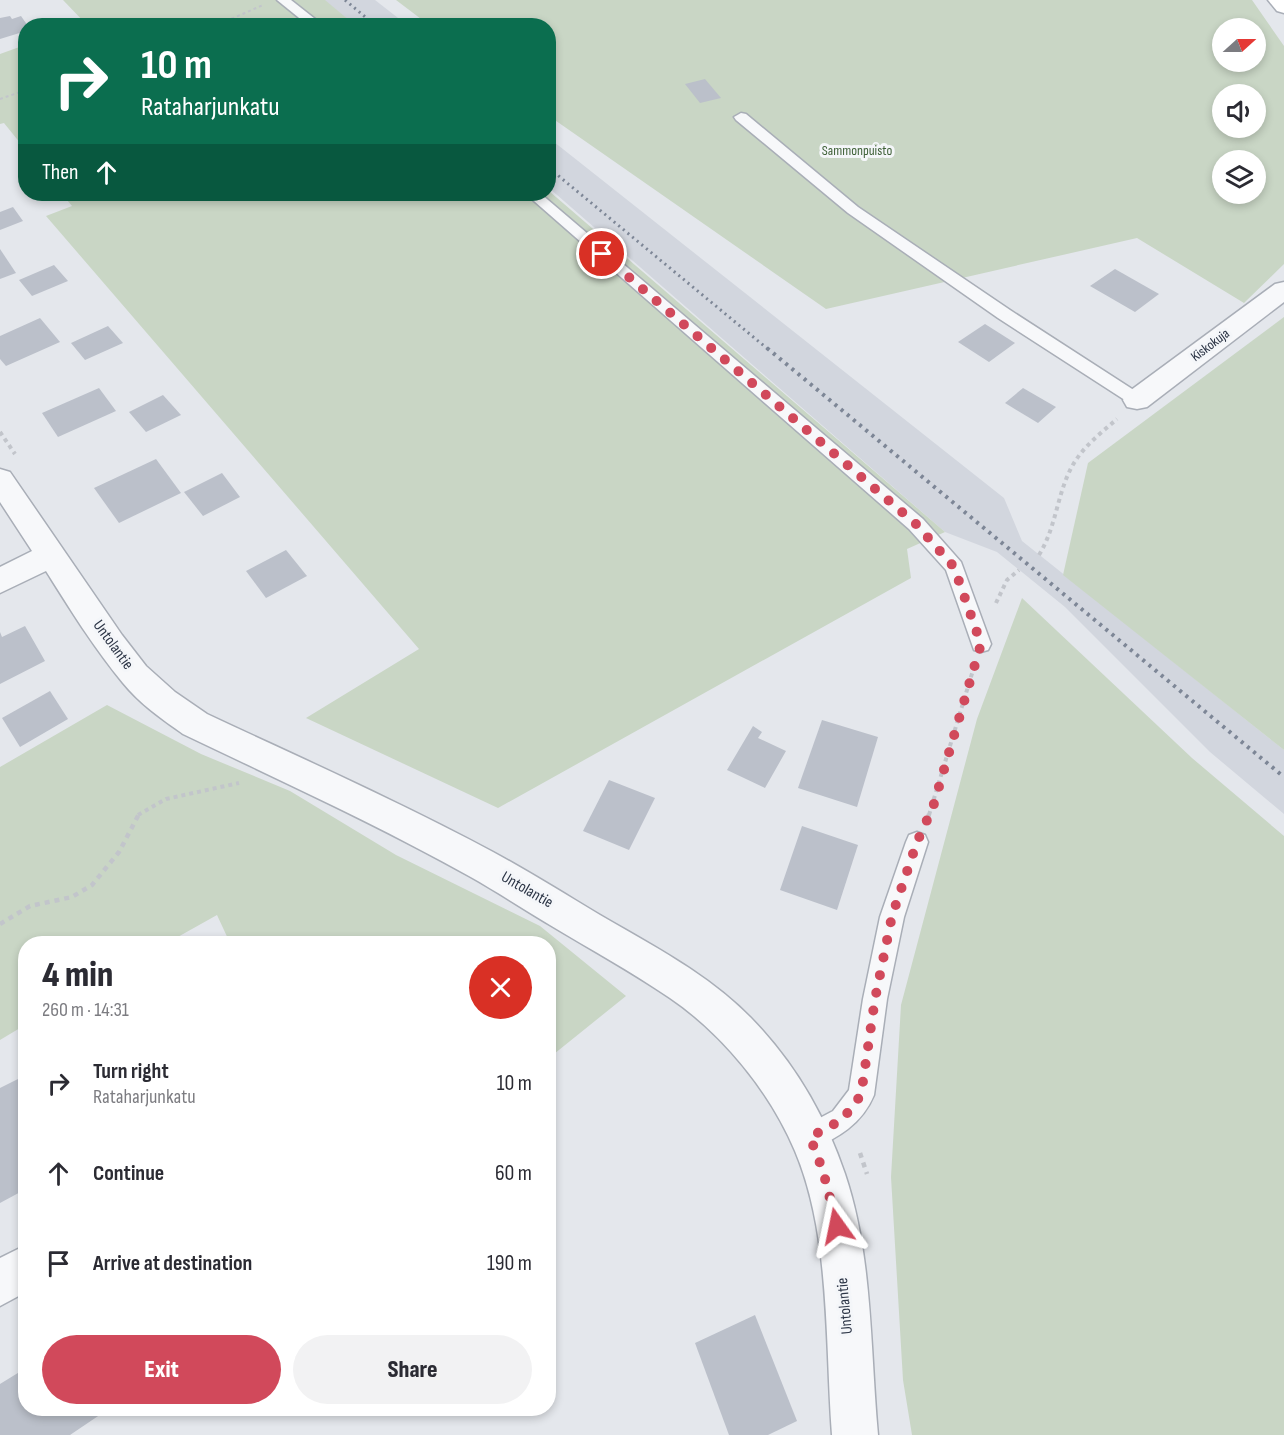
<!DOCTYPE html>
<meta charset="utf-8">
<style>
:root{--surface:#fff;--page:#f2f2f3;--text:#2b2b33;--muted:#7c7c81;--accent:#d1495b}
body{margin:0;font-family:"Sofia Sans Condensed",sans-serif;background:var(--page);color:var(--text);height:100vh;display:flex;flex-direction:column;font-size:22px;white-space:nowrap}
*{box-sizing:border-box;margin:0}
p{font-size:20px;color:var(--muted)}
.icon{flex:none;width:33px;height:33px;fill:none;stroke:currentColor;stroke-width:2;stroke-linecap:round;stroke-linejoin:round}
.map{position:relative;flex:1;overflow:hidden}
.sheet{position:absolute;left:18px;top:936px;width:538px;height:480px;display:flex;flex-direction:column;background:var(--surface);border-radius:24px;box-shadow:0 3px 9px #0003}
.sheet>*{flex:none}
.guide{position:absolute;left:18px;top:18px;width:538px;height:183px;border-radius:24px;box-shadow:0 3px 9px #0003;background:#0b6e4f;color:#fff;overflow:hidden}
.needle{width:39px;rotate:69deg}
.fabs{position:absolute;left:1212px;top:18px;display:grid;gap:12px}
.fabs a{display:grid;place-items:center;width:54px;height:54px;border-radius:50%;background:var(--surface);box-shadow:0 3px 9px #0003;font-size:30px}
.pin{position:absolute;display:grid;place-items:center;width:51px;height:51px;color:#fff;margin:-26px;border:3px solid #fff;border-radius:50%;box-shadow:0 2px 6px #0007}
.me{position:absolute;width:66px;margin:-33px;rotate:348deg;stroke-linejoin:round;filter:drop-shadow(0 0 4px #0008)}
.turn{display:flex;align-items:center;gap:21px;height:126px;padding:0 24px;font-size:27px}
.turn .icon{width:78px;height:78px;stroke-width:2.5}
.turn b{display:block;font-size:42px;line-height:51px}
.then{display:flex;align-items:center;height:57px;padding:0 24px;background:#0003;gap:12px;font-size:22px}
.round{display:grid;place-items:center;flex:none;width:63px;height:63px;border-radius:32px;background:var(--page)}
.summary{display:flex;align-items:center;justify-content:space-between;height:102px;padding:0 24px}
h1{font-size:36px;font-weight:800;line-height:45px}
.button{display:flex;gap:12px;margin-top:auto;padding:12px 24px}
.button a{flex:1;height:69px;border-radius:36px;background:var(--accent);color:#fff;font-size:24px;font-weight:800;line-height:69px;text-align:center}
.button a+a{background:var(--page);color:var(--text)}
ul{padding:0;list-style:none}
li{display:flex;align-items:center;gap:18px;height:90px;padding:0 24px}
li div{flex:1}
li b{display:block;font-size:22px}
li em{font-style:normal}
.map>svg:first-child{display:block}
.built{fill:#d2d6de}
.green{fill:#c9d6c5;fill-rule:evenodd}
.building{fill:#bbc0ca}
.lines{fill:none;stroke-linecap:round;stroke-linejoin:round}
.lane-casing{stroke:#a9aeb7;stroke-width:3}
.street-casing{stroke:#a9aeb7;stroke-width:3}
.secondary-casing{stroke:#a9aeb7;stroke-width:3}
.path-far2{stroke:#c2c5cb;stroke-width:2;stroke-dasharray:3 3;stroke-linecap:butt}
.path-far1{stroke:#c2c5cb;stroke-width:4;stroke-dasharray:4 4;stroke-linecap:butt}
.path{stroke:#c2c5cb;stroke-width:4.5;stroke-dasharray:5 5;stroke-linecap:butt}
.lane{fill:#f7f8fa;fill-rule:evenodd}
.street{fill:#f7f8fa;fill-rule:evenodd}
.secondary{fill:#fff;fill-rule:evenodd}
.rail-far1{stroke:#7d8696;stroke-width:3;stroke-dasharray:2 4;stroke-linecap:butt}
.rail{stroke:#7d8696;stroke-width:4;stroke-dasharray:3 5;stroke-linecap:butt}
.route{stroke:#d1495b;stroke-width:10;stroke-dasharray:0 18}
.labels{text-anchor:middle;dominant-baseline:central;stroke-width:6;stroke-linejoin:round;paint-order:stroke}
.far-park-label{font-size:14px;fill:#3f6138;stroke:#f4f6f9}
.far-street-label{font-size:14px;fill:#2b3445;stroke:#f4f6f9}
.street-label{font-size:16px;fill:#2b3445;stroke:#f4f6f9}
</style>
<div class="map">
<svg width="1284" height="1435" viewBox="0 0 1284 1435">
<rect width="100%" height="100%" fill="#e4e7ec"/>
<!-- built -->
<g class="built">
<polygon points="324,0 375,0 407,25 355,25"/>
<polygon points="549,138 1004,498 1022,541 1284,750 1284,814 1210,752 1065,607 997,552 945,532 549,188"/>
</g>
<!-- green -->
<g class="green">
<polygon points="63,0 325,0 355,25 84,25 86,24"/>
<path d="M396 0H1252L1284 46V264L1244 303 1137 238 826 309 549 116V26L429 25ZM1222 28H1256V62H1222ZM1222 94H1256V128H1222ZM1222 160H1256V194H1222Z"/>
<polygon points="25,45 26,45 25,149 4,123 0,124 0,54"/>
<polygon points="549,191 945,532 907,549 911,578 498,808 306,718 419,649 46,216 72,206 62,194 549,194"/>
<polygon points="1284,317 1284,750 1063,575 1088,463"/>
<polygon points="1022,598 1192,758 1284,836 1284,1435 912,1435 903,1380 891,1177 901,1005 977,719"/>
<polygon points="107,705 201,754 290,791 396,855 540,926 626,996 549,1058 549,944 230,943 217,915 167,943 26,944 25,1025 0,1040 0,767"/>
</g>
<!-- building -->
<g class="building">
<polygon points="10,16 12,19 21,16 28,26 26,26 26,31 0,39 0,18"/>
<polygon points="705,79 721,98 700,103 685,84"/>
<polygon points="13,207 23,221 0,230 0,212"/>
<polygon points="0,249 16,273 0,279"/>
<polygon points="54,265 68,281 32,296 19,280"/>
<polygon points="1115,269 1159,294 1135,312 1090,286"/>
<polygon points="40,318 60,342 6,366 0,359 0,336"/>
<polygon points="985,324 1015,343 989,362 958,342"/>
<polygon points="108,326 123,343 85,360 71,343"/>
<polygon points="99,388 116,411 58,437 42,413"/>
<polygon points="1023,388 1056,407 1038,423 1005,403"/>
<polygon points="163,395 181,415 146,432 129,412"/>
<polygon points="156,459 181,493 119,523 94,488"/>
<polygon points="222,473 240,497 203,516 184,492"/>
<polygon points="286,550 307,576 266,598 246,571"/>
<polygon points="25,626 45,661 0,684 0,632 2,637"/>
<polygon points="50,691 68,719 20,747 2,718"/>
<polygon points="822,720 878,737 857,807 798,788"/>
<polygon points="753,726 762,732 758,738 786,751 765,788 727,770"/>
<polygon points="609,780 655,798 629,850 583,831"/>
<polygon points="802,826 858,845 837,910 780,890"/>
<polygon points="26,1075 26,1189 0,1203 0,1088"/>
<polygon points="755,1315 797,1421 768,1435 729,1435 695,1343"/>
<polygon points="26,1368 26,1408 110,1408 70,1435 0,1435 0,1384"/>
</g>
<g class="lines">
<defs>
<g id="lane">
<polygon points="277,0 291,0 324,26 309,26"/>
<polygon points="741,113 746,114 858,207 1010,310 1143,396 1146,400 1143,404 1131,404 998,318 848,213 736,120 734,117"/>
<polygon points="526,194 541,194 923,519 961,562 991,644 988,650 981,652 974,650 946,570 909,529"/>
<path d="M917 832 925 835 928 842 904 917 887 999 874 1095C862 1124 838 1138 810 1150L801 1146 797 1137 801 1128 833 1111 849 1090 863 999 880 917 906 842 909 835Z"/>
</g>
<g id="street">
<polygon points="1284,282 1284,302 1147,407 1137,409 1127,407 1123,400 1127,393 1275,284"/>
<path d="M0 469 10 472 122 635 146 666 175 692 207 714C303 759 400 802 493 852 530 872 565 894 600 915 653 946 708 974 751 1018 794 1062 825 1115 845 1174 873 1257 870 1349 878 1435H832C825 1344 831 1236 795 1151 770 1092 723 1034 670 998 632 972 590 949 550 925 523 909 496 891 469 876 376 824 279 780 183 734 162 719 140 704 123 683 94 648 70 609 46 571L0 593V567L32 551 0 502Z"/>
<polygon points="22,1247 26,1249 26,1292 0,1306 0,1258"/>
</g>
<polygon id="secondary" points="1268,0 1284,0 1284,13 1277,11"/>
</defs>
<!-- lane casing -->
<use href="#lane" class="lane-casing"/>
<!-- street casing -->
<use href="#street" class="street-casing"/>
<!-- secondary casing -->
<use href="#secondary" class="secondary-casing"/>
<!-- path-far2 -->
<g class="path-far2">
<polyline points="215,26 263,5"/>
<polyline points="0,99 26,90"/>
</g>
<!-- path-far1 -->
<g class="path-far1">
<polyline points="0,432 15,454"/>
<path d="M1039 555C1057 526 1057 491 1074 463 1085 445 1102 432 1117 419"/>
<polyline points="996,603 1007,580 1019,570"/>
<polyline points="138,815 166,799 239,783"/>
<polyline points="929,815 974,667"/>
</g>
<!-- path -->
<g class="path">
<polyline points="928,818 929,814"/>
<polyline points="0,924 30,906 72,897 92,885 119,852 139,814"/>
<polyline points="860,1153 867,1174"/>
</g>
<!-- lane -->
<use href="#lane" class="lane"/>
<!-- street -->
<use href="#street" class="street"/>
<!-- secondary -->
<use href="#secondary" class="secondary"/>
<!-- rail-far1 -->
<g class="rail-far1">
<polyline points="345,0 376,26"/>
<polyline points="549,168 769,350"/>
</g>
<!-- rail -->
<polyline class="rail" points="767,348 1284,777"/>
</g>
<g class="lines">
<!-- route -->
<polyline class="route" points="602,254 916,524 954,567 981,644 933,807 917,842 892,916 875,999 861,1095 842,1120 810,1137 823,1171 837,1226"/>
</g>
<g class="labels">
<!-- far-park labels -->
<g class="far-park-label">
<text x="857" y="150">Sammonpuisto</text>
</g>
<!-- far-street labels -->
<g class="far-street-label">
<text transform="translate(1210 345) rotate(-37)">Kiskokuja</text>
</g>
<!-- street labels -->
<g class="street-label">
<text transform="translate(113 645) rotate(54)">Untolantie</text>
<text transform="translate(527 890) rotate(30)">Untolantie</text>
<text transform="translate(845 1306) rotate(-95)">Untolantie</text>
</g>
</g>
</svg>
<div class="fabs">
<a><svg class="needle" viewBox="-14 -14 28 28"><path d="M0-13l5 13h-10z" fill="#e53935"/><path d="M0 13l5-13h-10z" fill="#7c7c81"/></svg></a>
<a><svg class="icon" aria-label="sound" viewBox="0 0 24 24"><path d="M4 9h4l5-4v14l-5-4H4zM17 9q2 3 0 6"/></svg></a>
<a><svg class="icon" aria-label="layers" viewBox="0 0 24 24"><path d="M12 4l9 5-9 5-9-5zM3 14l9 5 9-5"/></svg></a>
</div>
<div class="pin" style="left:602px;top:254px;background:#d93025"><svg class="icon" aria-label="arrive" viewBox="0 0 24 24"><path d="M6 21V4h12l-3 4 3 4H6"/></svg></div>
<svg class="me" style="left:837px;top:1226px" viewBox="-20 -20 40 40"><path d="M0-17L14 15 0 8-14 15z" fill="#d1495b" stroke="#fff" stroke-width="4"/></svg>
<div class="guide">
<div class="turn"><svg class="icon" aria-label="right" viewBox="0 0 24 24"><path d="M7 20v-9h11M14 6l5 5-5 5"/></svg><div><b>10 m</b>Rataharjunkatu</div></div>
<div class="then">Then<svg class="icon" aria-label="ahead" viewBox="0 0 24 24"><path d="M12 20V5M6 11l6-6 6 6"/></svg></div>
</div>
<section class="sheet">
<div class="summary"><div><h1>4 min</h1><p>260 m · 14:31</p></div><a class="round" style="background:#d93025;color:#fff"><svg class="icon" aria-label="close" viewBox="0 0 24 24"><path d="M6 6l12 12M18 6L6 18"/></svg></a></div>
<ul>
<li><svg class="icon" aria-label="right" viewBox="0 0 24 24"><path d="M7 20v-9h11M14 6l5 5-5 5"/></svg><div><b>Turn right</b><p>Rataharjunkatu</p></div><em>10 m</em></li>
<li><svg class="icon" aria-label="ahead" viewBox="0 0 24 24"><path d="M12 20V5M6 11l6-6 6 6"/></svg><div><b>Continue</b></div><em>60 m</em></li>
<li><svg class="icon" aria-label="arrive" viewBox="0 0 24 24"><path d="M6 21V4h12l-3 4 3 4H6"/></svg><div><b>Arrive at destination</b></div><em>190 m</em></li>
</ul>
<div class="button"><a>Exit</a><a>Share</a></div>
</section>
</div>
